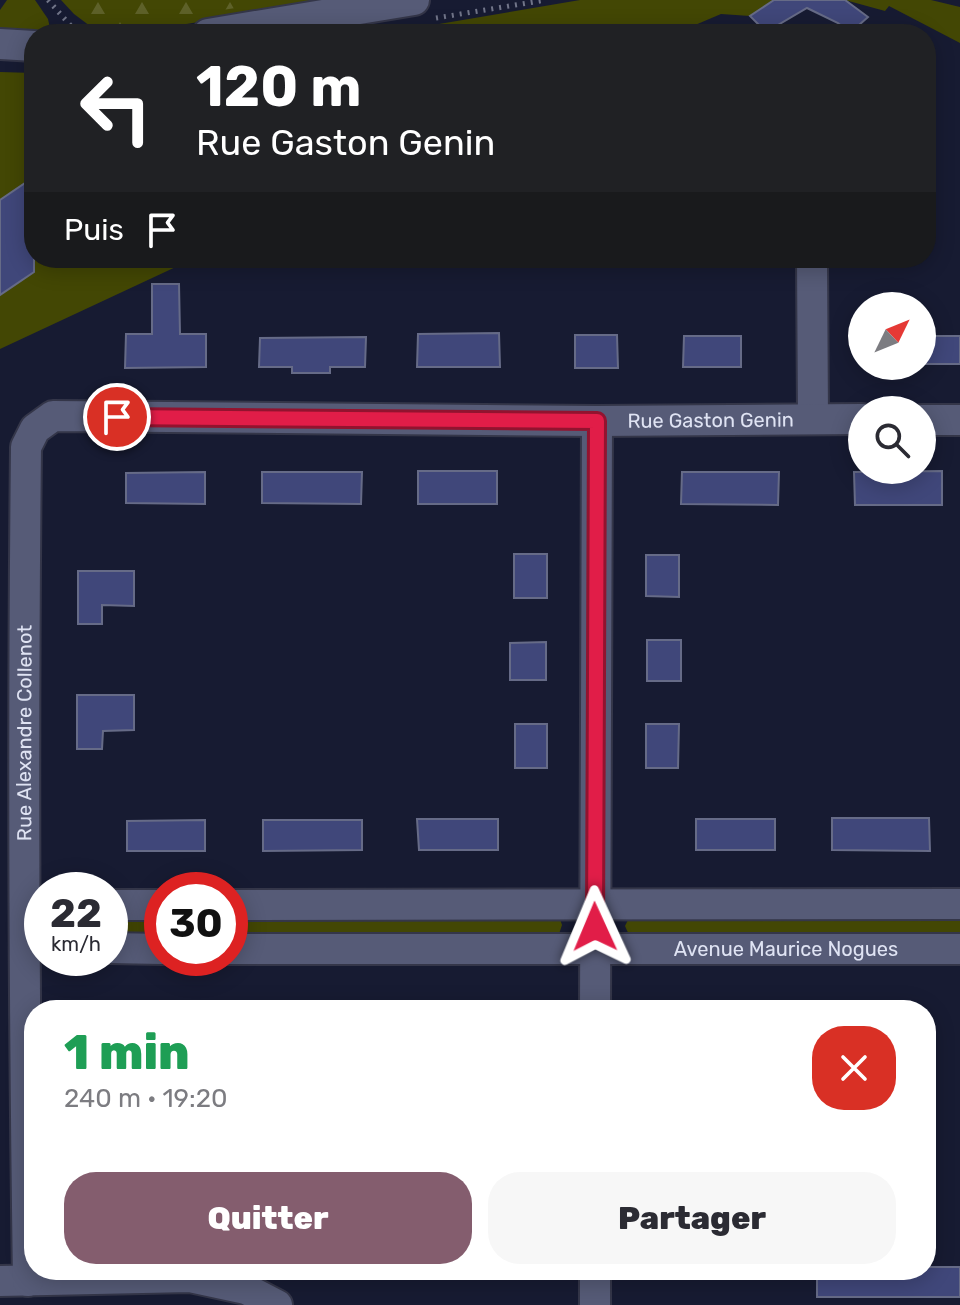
<!DOCTYPE html>
<html lang="fr">
<meta charset="utf-8">
<style>
:root{--surface:#fff;--page:#f7f7f7;--text:#2b2b33;--muted:#7c7c81;--accent:#845d6e}
body{margin:0;font-family:Rubik,sans-serif;background:var(--page);color:var(--text);height:100vh;display:flex;flex-direction:column;font-size:30px;white-space:nowrap}
*{box-sizing:border-box;margin:0}
p{font-size:26px;color:var(--muted)}
.icon{flex:none;width:44px;height:44px;fill:none;stroke:currentColor;stroke-width:2;stroke-linecap:round;stroke-linejoin:round}
.map{position:relative;flex:1;overflow:hidden}
.details{position:absolute;left:24px;top:1000px;width:912px;height:280px;display:flex;flex-direction:column;background:var(--surface);border-radius:32px;box-shadow:0 4px 20px #0003}
.details>*{flex:none}
.top-card{position:absolute;left:24px;top:24px;width:912px;height:244px;border-radius:32px;box-shadow:0 4px 20px #0003;background:#202124;color:#fff;overflow:hidden}
.needle{width:52px;rotate:47deg}
.buttons{position:absolute;left:848px;top:292px;display:grid;gap:16px}
.buttons a{display:grid;place-items:center;width:88px;height:88px;border-radius:50%;background:var(--surface);box-shadow:0 4px 20px #0003;font-size:40px}
.speed{position:absolute;left:24px;top:872px;display:flex;gap:16px;font-size:40px;font-weight:700;text-align:center}
.speed>*{display:grid;place-content:center;width:104px;height:104px;border-radius:50%;background:var(--surface);box-shadow:0 4px 20px #0003;line-height:1}
.speed small{font-size:20px;font-weight:400}
.speed .limit{border:12px solid #d22;background:#fff;color:#111}
.pin{position:absolute;display:grid;place-items:center;width:68px;height:68px;color:#fff;margin:-34px;border:4px solid #fff;border-radius:50%;box-shadow:0 2px 8px #0007}
.me{position:absolute;width:88px;margin:-44px;rotate:359deg;stroke-linejoin:round;filter:drop-shadow(0 0 6px #0008)}
.turn{display:flex;align-items:center;gap:28px;height:168px;padding:0 40px;font-size:36px}
.turn .icon{width:104px;height:104px;stroke-width:2.5}
.turn b{display:block;font-size:56px;line-height:68px}
.then{display:flex;align-items:center;height:76px;padding:0 40px;background:#0003;gap:16px;font-size:30px}
.round{display:grid;place-items:center;flex:none;width:84px;height:84px;border-radius:32px;background:var(--page)}
.headline{display:flex;align-items:center;justify-content:space-between;height:136px;padding:0 40px}
h1{font-size:48px;font-weight:800;line-height:60px;color:#1e9e55}
.action{display:flex;gap:16px;margin-top:auto;padding:16px 40px}
.action a{flex:1;height:92px;border-radius:32px;background:var(--accent);color:#fff;font-size:32px;font-weight:800;line-height:92px;text-align:center}
.action a+a{background:var(--page);color:var(--text)}
.map>svg:first-child{display:block}
.green{fill:#434704}
.forest{fill:url(#forest-firs)}
.building{fill:#40477a;stroke:#666b87;stroke-width:2}
.lines{fill:none;stroke-linecap:round;stroke-linejoin:round}
.street-casing{stroke:#343649;stroke-width:34}
.path{stroke:#717589;stroke-width:5;stroke-dasharray:2 6;stroke-linecap:butt}
.street{stroke:#565b77;stroke-width:30}
.route-casing{stroke:#92132f;stroke-width:20}
.route{stroke:#e11d48;stroke-width:14}
.labels{text-anchor:middle;dominant-baseline:central;stroke-width:6;stroke-linejoin:round;paint-order:stroke}
.street-label{font-size:20px;fill:#dfe3f3;stroke:#0f1127}
</style>
<div class="map">
<svg width="960" height="1305" viewBox="0 0 960 1305">
<defs>
<pattern id="forest-firs" width="22" height="20" patternUnits="userSpaceOnUse" patternTransform="scale(2)"><rect width="22" height="20" fill="#434704"/><path d="M5 1l3.5 6h-7zM16 11l3.5 6h-7z" fill="#5e6129"/></pattern>
</defs>
<rect width="100%" height="100%" fill="#171b32"/>
<!-- green -->
<g class="green">
<polygon points="7,0 35,0 48,19 51,33 0,30 0,10"/>
<polygon points="61,0 335,0 168,27 98,32 74,14"/>
<polygon points="580,0 774,0 750,16 721,14 674,34 380,34"/>
<polygon points="845,0 931,0 960,7 960,43 889,6 885,11"/>
<polygon points="0,72 34,73 34,258 195,258 0,349"/>
<rect x="110" y="915" width="52" height="24"/>
<polygon points="230,915 560,919 562,925 559,934 230,939"/>
<polygon points="960,915 960,939 629,935 625,926 629,918"/>
</g>
<!-- forest -->
<path class="forest" d="M65 0H287L114 27C93 23 81 15 65 0Z"/>
<!-- building -->
<g class="building">
<polygon points="774,0 845,0 868,17 850,33 838,23 807,8 766,32 750,16"/>
<polygon points="34,177 34,272 0,295 0,200"/>
<polygon points="152,284 179,284 180,334 206,334 206,367 125,368 126,334 152,334"/>
<polygon points="499,333 500,367 417,367 418,334"/>
<polygon points="575,335 617,335 618,368 575,368"/>
<polygon points="684,336 741,336 741,367 683,367"/>
<rect x="922" y="336" width="38" height="28"/>
<polygon points="366,337 365,367 330,367 330,373 292,373 292,367 259,367 260,338"/>
<rect x="418" y="471" width="79" height="33"/>
<polygon points="942,471 942,505 855,505 854,472"/>
<polygon points="205,472 205,504 126,503 126,473"/>
<polygon points="262,472 362,472 361,504 262,503"/>
<polygon points="682,472 779,472 778,505 681,504"/>
<rect x="514" y="554" width="33" height="44"/>
<polygon points="646,555 679,555 679,597 646,596"/>
<polygon points="78,571 134,571 134,606 102,605 102,624 78,624"/>
<rect x="647" y="640" width="34" height="41"/>
<polygon points="546,642 546,680 510,680 510,643"/>
<polygon points="77,695 134,695 134,730 103,731 102,749 77,749"/>
<rect x="515" y="724" width="32" height="44"/>
<polygon points="646,724 679,724 678,768 646,768"/>
<polygon points="832,818 929,818 930,851 832,850"/>
<polygon points="417,819 498,819 498,850 419,850"/>
<rect x="696" y="819" width="79" height="31"/>
<polygon points="205,820 205,851 127,851 127,821"/>
<polygon points="263,820 362,820 362,850 263,851"/>
<polygon points="926,1267 960,1267 960,1297 817,1297 817,1270 926,1270"/>
</g>
<g class="lines">
<defs>
<g id="street">
<polyline points="208,34 414,0"/>
<polyline points="0,44 34,46"/>
<polyline points="812,258 813,419"/>
<polyline points="922,420 960,420"/>
<polyline points="110,905 162,905"/>
<polyline points="230,905 960,904"/>
<polyline points="110,948 162,949"/>
<path id="s1" d="M230 949H960"/>
<polyline points="595,1010 597,421"/>
<polyline points="595,1270 595,1305"/>
<polyline points="0,1281 190,1277 246,1289 277,1305"/>
<path id="s2" d="M28 1281C24 1003 23 725 26 447L35 429 53 416 597 421 862 419"/>
</g>
</defs>
<!-- street casing -->
<use href="#street" class="street-casing"/>
<!-- path -->
<g class="path">
<polyline points="48,0 78,34"/>
<polyline points="436,18 546,0"/>
</g>
<!-- street -->
<use href="#street" class="street"/>
</g>
<g class="lines">
<defs>
<polyline id="route" points="117,417 597,421 595,927"/>
</defs>
<!-- route casing -->
<use href="#route" class="route-casing"/>
<!-- route -->
<use href="#route" class="route"/>
</g>
<g class="labels">
<!-- street labels -->
<g class="street-label">
<text stroke="none"><textPath href="#s2" startOffset="1534">Rue Gaston Genin</textPath></text>
<text stroke="none"><textPath href="#s2" startOffset="548">Rue Alexandre Collenot</textPath></text>
<text stroke="none"><textPath href="#s1" startOffset="556">Avenue Maurice Nogues</textPath></text>
</g>
</g>
</svg>
<div class="buttons">
<a><svg class="needle" viewBox="-14 -14 28 28"><path d="M0-13l5 13h-10z" fill="#e53935"/><path d="M0 13l5-13h-10z" fill="#7c7c81"/></svg></a>
<a><svg class="icon" aria-label="search" viewBox="0 0 24 24"><circle cx="10" cy="10" r="6"/><path d="M15 15l6 6"/></svg></a>
</div>
<div class="speed"><div>22<small>km/h</small></div><div class="limit">30</div></div>
<div class="pin" style="left:117px;top:417px;background:#d93025"><svg class="icon" aria-label="arrive" viewBox="0 0 24 24"><path d="M6 21V4h12l-3 4 3 4H6"/></svg></div>
<svg class="me" style="left:595px;top:927px" viewBox="-20 -20 40 40"><path d="M0-17L14 15 0 8-14 15z" fill="#e11d48" stroke="#fff" stroke-width="4"/></svg>
<div class="top-card">
<div class="turn"><svg class="icon" aria-label="left" viewBox="0 0 24 24"><path d="M17 20v-9H6M10 6l-5 5 5 5"/></svg><div><b>120 m</b>Rue Gaston Genin</div></div>
<div class="then">Puis<svg class="icon" aria-label="arrive" viewBox="0 0 24 24"><path d="M6 21V4h12l-3 4 3 4H6"/></svg></div>
</div>
<section class="details">
<div class="headline"><div><h1>1 min</h1><p>240 m · 19:20</p></div><a class="round" style="background:#d93025;color:#fff"><svg class="icon" aria-label="close" viewBox="0 0 24 24"><path d="M6 6l12 12M18 6L6 18"/></svg></a></div>
<div class="action"><a>Quitter</a><a>Partager</a></div>
</section>
</div>
